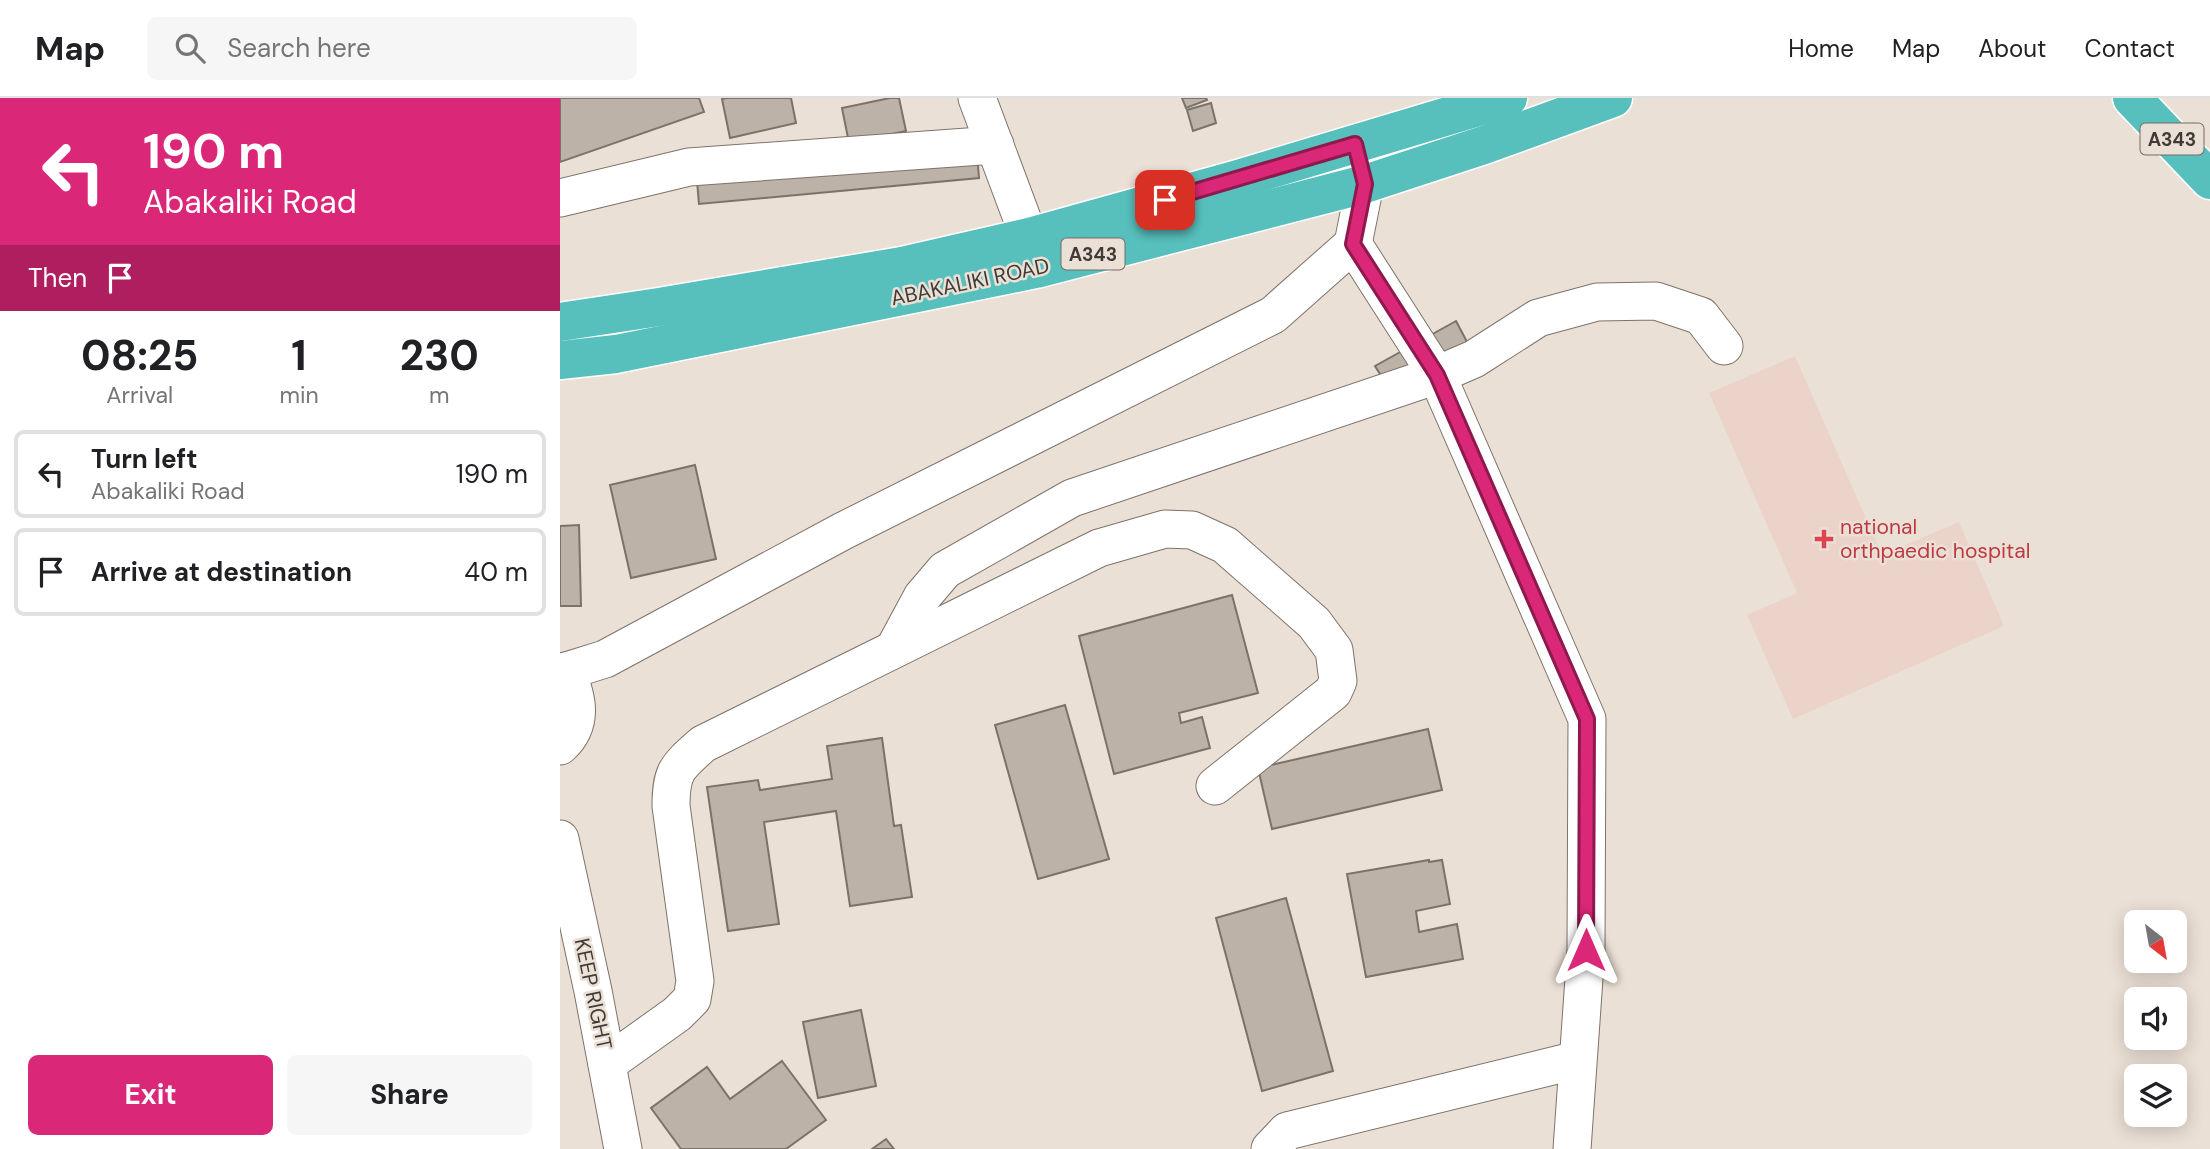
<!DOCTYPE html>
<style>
:root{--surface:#fff;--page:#f6f6f6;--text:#202124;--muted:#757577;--line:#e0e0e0;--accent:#db2777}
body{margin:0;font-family:"DM Sans",sans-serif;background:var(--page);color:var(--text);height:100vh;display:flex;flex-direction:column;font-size:26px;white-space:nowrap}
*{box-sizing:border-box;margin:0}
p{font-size:23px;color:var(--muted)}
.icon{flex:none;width:38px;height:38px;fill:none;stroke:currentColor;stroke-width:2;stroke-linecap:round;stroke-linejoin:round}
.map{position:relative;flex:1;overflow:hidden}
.sheet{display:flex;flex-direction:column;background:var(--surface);width:560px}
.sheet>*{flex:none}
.hud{background:#db2777;color:#fff;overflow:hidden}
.needle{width:46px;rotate:149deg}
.buttons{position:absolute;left:1564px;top:812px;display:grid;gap:14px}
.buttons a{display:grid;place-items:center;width:63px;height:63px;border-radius:10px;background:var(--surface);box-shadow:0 4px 18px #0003;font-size:35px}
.pin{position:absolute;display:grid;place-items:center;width:60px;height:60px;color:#fff;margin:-30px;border-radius:14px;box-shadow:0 4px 10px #0006}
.me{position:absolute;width:77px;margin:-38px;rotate:0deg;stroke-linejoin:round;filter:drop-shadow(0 0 5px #0008)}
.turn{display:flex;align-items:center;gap:24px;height:147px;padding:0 28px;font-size:32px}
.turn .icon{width:91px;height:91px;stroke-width:2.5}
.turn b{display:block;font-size:49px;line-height:60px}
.then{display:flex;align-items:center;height:66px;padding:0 28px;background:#0003;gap:14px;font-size:26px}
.eta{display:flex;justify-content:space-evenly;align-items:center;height:119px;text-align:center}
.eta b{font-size:42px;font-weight:700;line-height:49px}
.primary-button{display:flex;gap:14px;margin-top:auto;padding:14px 28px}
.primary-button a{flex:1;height:80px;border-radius:10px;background:var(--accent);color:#fff;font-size:28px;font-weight:700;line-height:80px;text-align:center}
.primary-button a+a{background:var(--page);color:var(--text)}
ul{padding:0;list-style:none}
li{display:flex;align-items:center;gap:21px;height:88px;margin:0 14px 10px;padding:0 14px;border:4px solid var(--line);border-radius:10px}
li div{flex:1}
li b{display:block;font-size:26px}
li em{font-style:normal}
header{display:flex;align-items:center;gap:42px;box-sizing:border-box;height:98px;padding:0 35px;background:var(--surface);border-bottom:2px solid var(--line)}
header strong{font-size:33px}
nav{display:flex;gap:38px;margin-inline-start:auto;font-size:24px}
.search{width:490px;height:63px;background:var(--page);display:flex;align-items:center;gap:18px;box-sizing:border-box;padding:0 24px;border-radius:10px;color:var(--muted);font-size:26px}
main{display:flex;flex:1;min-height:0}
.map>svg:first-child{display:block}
.medical{fill:#ebd3c9}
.building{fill:#bcb2a8;stroke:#7b7269;stroke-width:2}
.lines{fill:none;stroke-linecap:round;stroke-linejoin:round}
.minor-casing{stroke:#7d736a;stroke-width:39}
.highway-casing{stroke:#fff;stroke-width:41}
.minor{stroke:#fff;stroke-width:37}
.highway{stroke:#57bfbc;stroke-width:38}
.route-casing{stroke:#8e194d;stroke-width:18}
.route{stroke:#db2777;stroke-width:12}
.health-dot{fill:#e0444e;stroke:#ebe0d6;stroke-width:2.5}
.labels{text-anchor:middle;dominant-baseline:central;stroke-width:5;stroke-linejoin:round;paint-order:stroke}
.shield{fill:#ebe0d6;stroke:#736c67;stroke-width:2}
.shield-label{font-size:19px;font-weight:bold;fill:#403b37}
.street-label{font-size:21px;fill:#403b37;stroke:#ebe0d6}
.health-label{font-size:21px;fill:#be3a42;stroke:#ebe0d6;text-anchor:start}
</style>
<header>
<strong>Map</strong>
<div class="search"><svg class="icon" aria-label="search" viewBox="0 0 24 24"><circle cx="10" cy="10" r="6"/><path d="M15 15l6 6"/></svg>Search here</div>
<nav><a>Home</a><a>Map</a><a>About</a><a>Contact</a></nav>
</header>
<main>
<section class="sheet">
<div class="hud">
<div class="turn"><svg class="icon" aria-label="left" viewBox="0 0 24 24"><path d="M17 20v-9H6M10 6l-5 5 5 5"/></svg><div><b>190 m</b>Abakaliki Road</div></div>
<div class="then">Then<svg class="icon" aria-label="arrive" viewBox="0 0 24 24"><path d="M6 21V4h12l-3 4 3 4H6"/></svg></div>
</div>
<div class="eta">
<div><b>08:25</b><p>Arrival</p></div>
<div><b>1</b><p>min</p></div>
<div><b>230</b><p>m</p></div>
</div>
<ul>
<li><svg class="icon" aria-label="left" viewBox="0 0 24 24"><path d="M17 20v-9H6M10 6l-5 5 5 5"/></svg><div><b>Turn left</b><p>Abakaliki Road</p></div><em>190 m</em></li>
<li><svg class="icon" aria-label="arrive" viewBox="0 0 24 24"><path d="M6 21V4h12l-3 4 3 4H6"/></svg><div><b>Arrive at destination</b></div><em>40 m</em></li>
</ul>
<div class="primary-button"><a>Exit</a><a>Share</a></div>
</section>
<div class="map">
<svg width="1650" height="1051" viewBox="0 0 1650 1051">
<rect width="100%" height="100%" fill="#ebe0d6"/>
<!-- medical -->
<polygon class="medical" points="1235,258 1322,457 1399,424 1444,528 1233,621 1187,517 1237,495 1149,295"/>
<!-- building -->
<g class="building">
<polygon points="0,0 139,0 144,14 0,64"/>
<polygon points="167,0 231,0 236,25 170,40 162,1"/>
<polygon points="330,0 339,0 346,33 289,45 282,10"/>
<polygon points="622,0 646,0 647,2 626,10"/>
<polygon points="651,5 656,25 633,33 627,12"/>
<polygon points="417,56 419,80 139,106 137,83"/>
<polygon points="896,223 914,257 835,300 815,268"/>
<polygon points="135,367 156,461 71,480 50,387"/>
<polygon points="19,427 21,508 0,508 0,428"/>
<polygon points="672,497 698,595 619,615 621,625 642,619 650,650 554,676 519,538"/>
<polygon points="505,607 549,761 478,781 435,627"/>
<polygon points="868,631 882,692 712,731 698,670"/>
<polygon points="322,640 334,728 341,727 352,799 290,808 276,713 204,724 219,826 168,833 147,689 198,682 200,692 272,681 267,648"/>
<polygon points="869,762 869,764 882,762 890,806 856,813 859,834 897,826 903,861 806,879 787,776"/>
<polygon points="726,800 773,973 702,993 656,820"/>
<polygon points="301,912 316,988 258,1000 243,924"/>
<polygon points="222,963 266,1022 226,1051 121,1051 91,1010 147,969 170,1001"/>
<polygon points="326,1041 334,1051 312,1051"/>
</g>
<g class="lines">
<defs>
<g id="minor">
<polyline points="417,0 469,139"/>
<polyline points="0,100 129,69 435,47"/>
<polyline points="793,146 877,277 1027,621 1026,852 1012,1051"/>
<polyline points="334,551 362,499 385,472 512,400 877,277 914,261 978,220 1037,204 1096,203 1141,218 1164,248"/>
<polyline points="0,575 45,561 283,433 713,217 793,146 805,86 795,46"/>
<path d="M0 648C24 626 18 600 6 573"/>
<polyline points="0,741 33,893 63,1051"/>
<path d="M47 966 117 916 132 901 135 883 111 708C111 673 117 669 143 646L539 450 605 431 632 432 665 447 754 525 774 552 778 583 773 594 655 688"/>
<polyline points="710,1051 727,1033 1017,962"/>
</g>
<g id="highway">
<polyline points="1572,0 1650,82"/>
<polyline points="0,224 99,209 342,168 469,139 678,81 948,0"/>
<polyline points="0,262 56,256 476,171 805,86 924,47 1053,0"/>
</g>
</defs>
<!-- minor casing -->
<use href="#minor" class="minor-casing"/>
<!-- highway casing -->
<use href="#highway" class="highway-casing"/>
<!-- minor -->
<use href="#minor" class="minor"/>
<!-- highway -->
<use href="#highway" class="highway"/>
</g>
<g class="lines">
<defs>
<polyline id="route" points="605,102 795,46 805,86 793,146 877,277 1027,621 1026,852"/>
</defs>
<!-- route casing -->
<use href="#route" class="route-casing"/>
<!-- route -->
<use href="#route" class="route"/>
</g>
<!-- markers -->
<path class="health-dot" d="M1260.5 430.5h7v7h7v7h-7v7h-7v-7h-7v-7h7z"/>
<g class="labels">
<!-- shield labels -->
<g class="shield">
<rect x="1580.5" y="25.5" width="63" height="31" rx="5"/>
<rect x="501.5" y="140.5" width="63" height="31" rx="5"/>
</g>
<g class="shield-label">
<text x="1612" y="41">A343</text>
<text x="533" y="156">A343</text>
</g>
<!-- street labels -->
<g class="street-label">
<text transform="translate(410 184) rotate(-12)">ABAKALIKI ROAD</text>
<text transform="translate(33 896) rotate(78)">KEEP RIGHT</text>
</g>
<!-- health labels -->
<g class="health-label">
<text x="1280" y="429">national<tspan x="1280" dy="24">orthpaedic hospital</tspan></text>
</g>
</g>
</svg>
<div class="buttons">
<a><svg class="needle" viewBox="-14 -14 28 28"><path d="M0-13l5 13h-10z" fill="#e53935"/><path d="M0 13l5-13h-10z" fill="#757577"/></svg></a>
<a><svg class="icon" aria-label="sound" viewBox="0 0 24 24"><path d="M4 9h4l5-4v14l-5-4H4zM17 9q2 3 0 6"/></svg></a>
<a><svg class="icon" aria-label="layers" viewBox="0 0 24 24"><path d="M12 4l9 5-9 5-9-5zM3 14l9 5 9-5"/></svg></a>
</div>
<div class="pin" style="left:605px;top:102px;background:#d93025"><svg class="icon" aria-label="arrive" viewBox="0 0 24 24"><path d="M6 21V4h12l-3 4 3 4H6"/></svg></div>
<svg class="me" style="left:1026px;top:852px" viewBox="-20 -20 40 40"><path d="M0-17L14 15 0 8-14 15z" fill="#db2777" stroke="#fff" stroke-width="4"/></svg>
</div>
</main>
